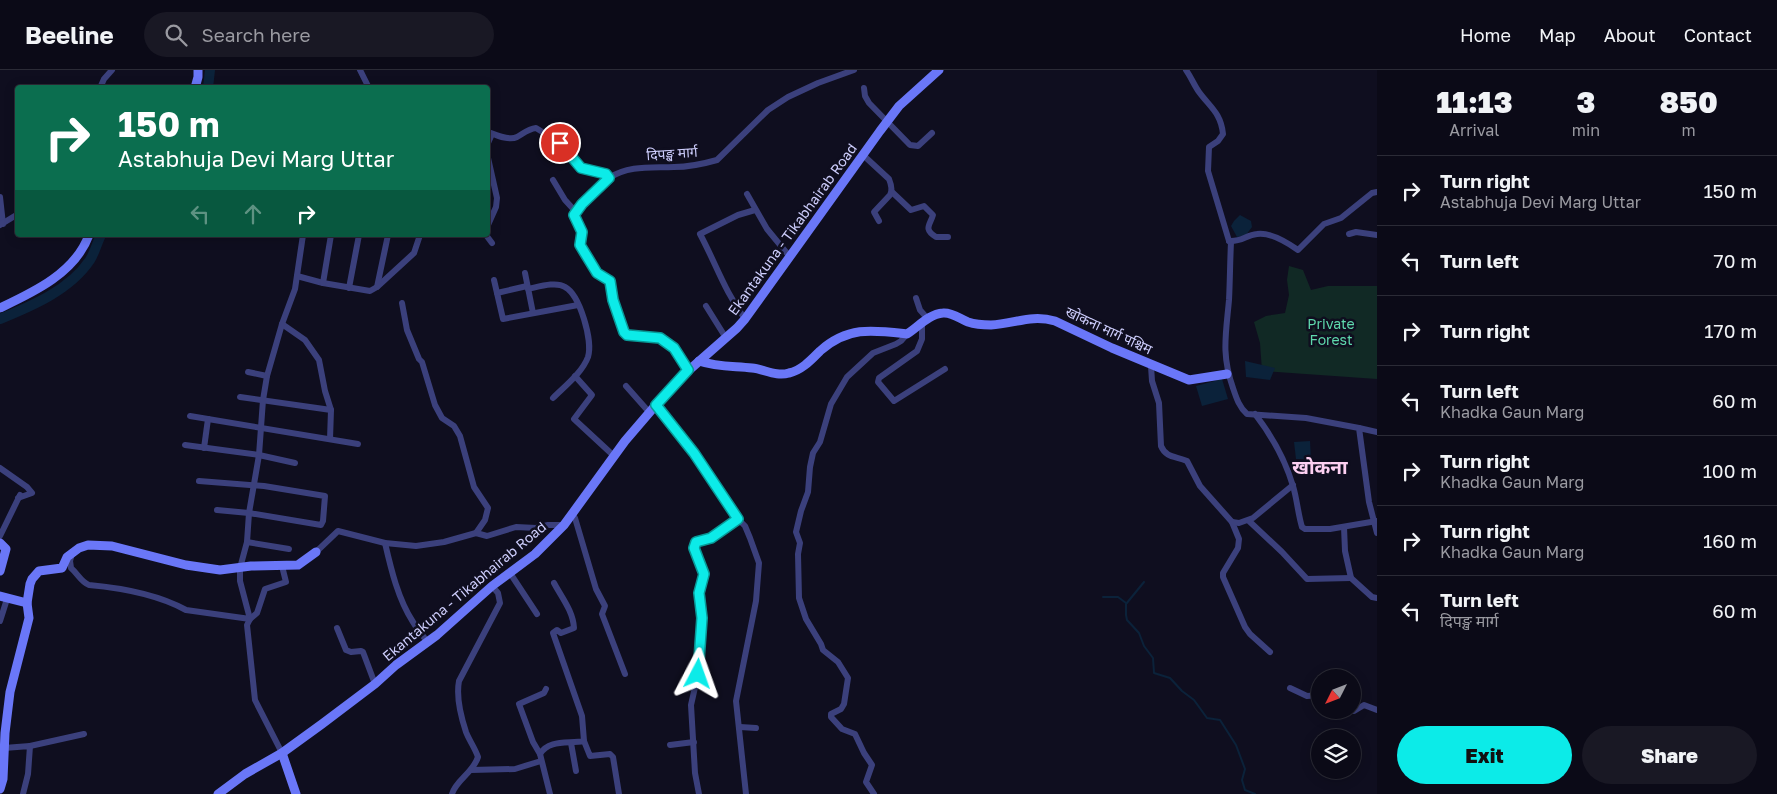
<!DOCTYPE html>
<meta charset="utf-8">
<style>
:root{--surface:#0b0a17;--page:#191824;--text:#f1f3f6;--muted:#9a9aa1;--line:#2b2b36;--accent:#0cebe8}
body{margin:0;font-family:"Golos Text","Noto Sans Devanagari",sans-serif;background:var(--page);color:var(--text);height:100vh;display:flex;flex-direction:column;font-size:19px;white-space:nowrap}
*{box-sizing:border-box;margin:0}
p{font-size:16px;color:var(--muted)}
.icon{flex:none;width:28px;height:28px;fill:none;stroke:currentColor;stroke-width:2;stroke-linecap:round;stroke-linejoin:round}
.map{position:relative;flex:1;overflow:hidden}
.sheet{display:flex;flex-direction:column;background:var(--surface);width:400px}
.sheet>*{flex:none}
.banner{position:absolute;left:15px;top:15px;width:475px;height:152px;border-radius:5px;box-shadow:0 2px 12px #0003,0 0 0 1px var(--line);background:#0b6e4f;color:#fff;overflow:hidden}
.needle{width:32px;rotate:228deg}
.fabs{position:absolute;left:1311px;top:599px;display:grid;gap:10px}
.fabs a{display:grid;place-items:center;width:50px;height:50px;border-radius:50%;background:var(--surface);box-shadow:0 2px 12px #0003,0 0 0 1px var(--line);font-size:25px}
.pin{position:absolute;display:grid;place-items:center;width:42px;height:42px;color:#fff;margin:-21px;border:2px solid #fff;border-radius:50%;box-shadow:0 1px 5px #0007}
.me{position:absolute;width:55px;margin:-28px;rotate:4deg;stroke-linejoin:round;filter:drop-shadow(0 0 4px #0008)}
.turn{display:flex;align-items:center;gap:18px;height:105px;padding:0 20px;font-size:22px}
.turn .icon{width:65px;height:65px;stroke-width:2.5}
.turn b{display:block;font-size:35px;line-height:42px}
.lanes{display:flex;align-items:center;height:48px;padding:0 20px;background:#0003;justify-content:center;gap:25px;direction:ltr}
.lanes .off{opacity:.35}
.eta{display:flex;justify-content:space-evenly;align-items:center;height:85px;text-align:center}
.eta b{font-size:30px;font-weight:800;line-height:35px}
.cta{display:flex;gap:10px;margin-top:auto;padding:10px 20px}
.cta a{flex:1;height:58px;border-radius:30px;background:var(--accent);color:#111;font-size:20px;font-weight:800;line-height:58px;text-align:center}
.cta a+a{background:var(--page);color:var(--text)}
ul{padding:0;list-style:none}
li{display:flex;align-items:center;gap:15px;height:70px;padding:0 20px;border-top:1px solid var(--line)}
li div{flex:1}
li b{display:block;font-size:19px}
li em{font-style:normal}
header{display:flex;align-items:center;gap:30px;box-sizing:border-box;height:70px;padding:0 25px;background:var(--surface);border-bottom:1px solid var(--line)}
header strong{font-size:24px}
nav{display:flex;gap:28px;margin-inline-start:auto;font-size:18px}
.search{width:350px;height:45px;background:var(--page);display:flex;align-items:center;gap:12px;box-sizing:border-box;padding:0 18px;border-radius:28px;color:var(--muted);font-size:19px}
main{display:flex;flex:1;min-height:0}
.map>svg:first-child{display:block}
.green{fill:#112925}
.water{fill:#0b223a}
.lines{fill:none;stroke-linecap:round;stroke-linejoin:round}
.stream{stroke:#0b223a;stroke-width:2}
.river{stroke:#0b223a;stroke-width:10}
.street{stroke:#3b407c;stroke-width:6}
.secondary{stroke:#6a77f8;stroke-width:9}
.route-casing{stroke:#089997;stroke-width:12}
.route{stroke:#0cebe8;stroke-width:9}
.labels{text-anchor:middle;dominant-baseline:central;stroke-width:5;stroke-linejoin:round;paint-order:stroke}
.street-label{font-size:14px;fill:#cecefd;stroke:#0f0e1f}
.park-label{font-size:14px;fill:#5ed8ac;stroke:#0f0e1f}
.district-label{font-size:19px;font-weight:bold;fill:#fdd0f2;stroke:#0f0e1f}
</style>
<header>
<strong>Beeline</strong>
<div class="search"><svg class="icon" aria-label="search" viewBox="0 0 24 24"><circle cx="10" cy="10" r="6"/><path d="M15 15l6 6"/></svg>Search here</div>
<nav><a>Home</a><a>Map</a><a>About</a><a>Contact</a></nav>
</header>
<main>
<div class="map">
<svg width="1377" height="724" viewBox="0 0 1377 724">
<rect width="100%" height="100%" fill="#0f0e1f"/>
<!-- green -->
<polygon class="green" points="1289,196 1303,200 1311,220 1328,216 1377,216 1377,309 1262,301 1260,273 1254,252 1266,246 1285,243 1289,225 1287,210"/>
<!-- water -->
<g class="water">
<polygon points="1240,145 1251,151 1252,157 1246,165 1237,167 1231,156 1234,151"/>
<polygon points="1245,291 1275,298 1270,310 1246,307"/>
<polygon points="1222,309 1228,329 1202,336 1196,316"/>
<polygon points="1310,371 1311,390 1296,389 1294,372"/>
</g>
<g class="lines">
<!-- stream -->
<g class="stream">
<polyline points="1144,512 1126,534 1126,545 1127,550 1139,563 1144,576 1153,588 1154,603 1170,608 1182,621 1194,630 1207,648 1220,650 1236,675 1245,699 1242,710 1245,720 1255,724"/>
<polyline points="1103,527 1118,527 1126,533"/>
</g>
<!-- river -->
<g class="river">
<polyline points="208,18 210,0"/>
<path d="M0 249C32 236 70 220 90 190 95 182 97 173 101 165"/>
</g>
<!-- street -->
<g class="street">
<polyline points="360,0 369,18"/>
<path d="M1186 0C1191 7 1194 15 1199 22 1210 37 1221 43 1223 64L1218 71 1209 77 1208 101 1229 171 1231 172C1230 192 1230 211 1229 230 1226 264 1221 284 1233 318 1236 327 1239 337 1247 344L1306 348 1359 358 1369 432 1377 463"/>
<polyline points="100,18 104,9 112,0"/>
<polyline points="864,18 865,26 869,33 910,75 918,76 932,63"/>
<path d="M488 62C496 65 509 71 517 67 524 63 528 59 536 58L560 73 581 98 606 104 609 108C629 95 651 98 674 97 688 97 703 94 717 90L768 40 788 27 818 13 854 0"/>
<polyline points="488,73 492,64"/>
<path d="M863 85 889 109C891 114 893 120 890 125L874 142 879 151"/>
<polyline points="488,88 497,128 496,137 488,155"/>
<path d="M609 108 583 134 574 145 582 162 580 175 597 203 610 211 613 230 624 261 627 265C636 266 646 265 655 266 672 269 680 288 688 301"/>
<polyline points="553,110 565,130 576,142"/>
<path d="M892 122 911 140 924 136 933 145C930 155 923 159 936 167H948"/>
<polyline points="747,124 767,159 790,187"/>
<polyline points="0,127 3,154"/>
<polyline points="0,155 18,144"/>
<polyline points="1349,164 1356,162 1377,165"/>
<polyline points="486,165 492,173"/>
<path d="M1229 171C1242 172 1246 165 1257 164 1270 162 1288 173 1298 180L1324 154 1341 148 1372 123 1377 122"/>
<polyline points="525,203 533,243"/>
<polyline points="297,206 323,213 370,221 377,217 414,183 420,165"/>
<polyline points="494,210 503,249 578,235"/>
<polyline points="323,213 331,165"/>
<polyline points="377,217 388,165"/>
<polyline points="349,218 359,165"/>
<path d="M528 219C538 217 556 211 565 217 580 225 593 271 588 287 582 303 565 316 553 328"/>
<polyline points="497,223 527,216"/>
<polyline points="916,228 920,240 928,249"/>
<polyline points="402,233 407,260 419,289 422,292 435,335 442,348 454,356 460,366 474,417 488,438 485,450 476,463"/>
<polyline points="706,236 726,268"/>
<path d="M745 249C725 222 716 194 700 164L738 145 755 140"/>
<polyline points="282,254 305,270 319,290 325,321 331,340 330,369"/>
<polyline points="922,254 922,269 917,281 879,308 878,312 894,331 945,299"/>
<path d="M1151 296 1152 311 1159 333 1161 376C1166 388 1176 386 1187 391L1200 416 1232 452 1239 469 1238 478 1223 503V507L1245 557 1250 564 1270 582"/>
<polyline points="248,302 267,306"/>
<polyline points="575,306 592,325 574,349 614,386"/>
<polyline points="626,316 649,342"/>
<polyline points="240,327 331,340"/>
<polyline points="656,335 694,383 738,449 745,456 750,468 759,493 756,531 736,631 746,724"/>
<path d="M1255 344C1272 366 1285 389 1293 416 1297 429 1298 444 1302 457L1305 459H1330L1377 451"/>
<polyline points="190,346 358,374"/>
<polyline points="1359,358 1377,362"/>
<polyline points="185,375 259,385 295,393"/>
<polyline points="204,378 208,349"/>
<polyline points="0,398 27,417 32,423 18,428"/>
<polyline points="199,411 264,416 325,426 323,451 321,455 249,443 217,440"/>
<polyline points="572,444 575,448 596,519 605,536 602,544 625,604"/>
<polyline points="1249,451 1282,482 1307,509 1351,508"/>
<polyline points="1232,452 1239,453 1253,448 1293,415"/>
<polyline points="1344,457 1345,481 1351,508 1372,527 1377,528"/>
<polyline points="0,466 20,425"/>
<polyline points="247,472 289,479"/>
<path d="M385 473C391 499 398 529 413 552 417 559 422 565 427 571"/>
<polyline points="316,482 338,461 385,473 416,476 444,472 476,463 487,466 516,457 536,458 548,455 564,455"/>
<path d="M72 484 70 491 71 498C78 504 81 512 89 515 122 518 157 524 186 540L250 549 240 511V498L247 472 249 443 259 385 263 330 267 306 282 254 295 219 303 165"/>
<polyline points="282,496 286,512 265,519 257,543 250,549 247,555 255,630 282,683"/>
<polyline points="510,503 537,544"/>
<polyline points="0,551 7,529"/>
<polyline points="337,558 346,580 351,582 361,581 363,582 375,614"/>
<polyline points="1290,618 1307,626 1320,625"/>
<polyline points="1351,640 1354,641 1364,635 1377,640"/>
<polyline points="740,657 756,658"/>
<polyline points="584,671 590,686 610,684 613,687 619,724"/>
<polyline points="571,673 576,701"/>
<polyline points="670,675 694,672"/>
<polyline points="30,676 84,664"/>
<polyline points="4,678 30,676 28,704 23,724"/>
<polyline points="540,684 533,672 519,634 544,623 546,619"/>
<polyline points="471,700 515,699 541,691"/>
<path d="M452 724C456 710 473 703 478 687 475 678 469 670 466 662 461 647 456 627 459 611L500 533 498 523 492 516"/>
<path d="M550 724 540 684C549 669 568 674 584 671L582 646 553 563 557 560 561 563 574 558C573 541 562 528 554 513"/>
<polyline points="699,724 695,703 691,635 698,604 702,548 699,523 704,504 694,478 695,472 711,468 738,449"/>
<polyline points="874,724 866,712 872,695 864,683 855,664 842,659 831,647 831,644 841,639 844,634 848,608 838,592 823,580 821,574 806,549 799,528 798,484 800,473 796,462 801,441 808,422 810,397 813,383 820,372 831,334 847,307 873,283 896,274 901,271 907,264"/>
</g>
<!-- secondary -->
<g class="secondary">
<polyline points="195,18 198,7 198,0"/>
<path d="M0 238C34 222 75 203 89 165"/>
<path d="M699 291C717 297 733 296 752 298 764 299 776 307 789 303 802 300 811 290 820 281 848 256 873 260 907 264 918 257 929 244 943 243 952 242 960 249 968 252 974 254 984 255 991 255 1014 254 1031 244 1055 251L1112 278 1189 310 1227 304"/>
<polyline points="0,473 6,479 0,501"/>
<polyline points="0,526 27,533"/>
<polyline points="282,683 296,724"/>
<polyline points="0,719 3,709 5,663 10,622 29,548 27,533 30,514 32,509 39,501 62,498 67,487 79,478 88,475 112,476 186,495 220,500 251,496 298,495 316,482"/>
<polyline points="218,724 245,704 282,683 322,654 375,614 396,595 437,565 492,516 535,484 564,455 625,371 661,329 688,301 737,258 745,249 880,61 899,36 939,0"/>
</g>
</g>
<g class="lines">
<defs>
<polyline id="route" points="560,73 581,98 606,104 609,108 582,134 574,145 582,162 580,175 597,203 610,211 613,230 624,262 627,265 660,268 674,278 688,300 656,335 694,383 738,449 711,468 696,472 694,478 704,504 699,523 702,548 698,604"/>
</defs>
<!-- route casing -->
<use href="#route" class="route-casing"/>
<!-- route -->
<use href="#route" class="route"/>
</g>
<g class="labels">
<!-- street labels -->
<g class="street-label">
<text transform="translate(672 83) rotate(-4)">दिपङ्ख मार्ग</text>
<text transform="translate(792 159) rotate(-54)">Ekantakuna - Tikabhairab Road</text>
<text transform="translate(1109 260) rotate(25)">खोकना मार्ग पश्चिम</text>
<text transform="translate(464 521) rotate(-40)">Ekantakuna - Tikabhairab Road</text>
</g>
<!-- park labels -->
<g class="park-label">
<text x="1331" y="253">Private<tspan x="1331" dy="16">Forest</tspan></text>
</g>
<!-- district labels -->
<g class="district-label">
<text x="1320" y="396">खोकना</text>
</g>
</g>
</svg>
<div class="fabs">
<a><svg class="needle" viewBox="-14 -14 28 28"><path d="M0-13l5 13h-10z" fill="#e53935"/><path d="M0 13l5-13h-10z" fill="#9a9aa1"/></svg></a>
<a><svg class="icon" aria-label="layers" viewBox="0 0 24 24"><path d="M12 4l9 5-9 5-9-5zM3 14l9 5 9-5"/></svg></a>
</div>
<div class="pin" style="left:560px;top:73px;background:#d93025"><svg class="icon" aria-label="arrive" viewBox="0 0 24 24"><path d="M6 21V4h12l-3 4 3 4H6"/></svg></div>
<svg class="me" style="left:698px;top:604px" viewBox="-20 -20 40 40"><path d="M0-17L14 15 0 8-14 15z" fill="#0cebe8" stroke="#fff" stroke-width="4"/></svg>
<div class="banner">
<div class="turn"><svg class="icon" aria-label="right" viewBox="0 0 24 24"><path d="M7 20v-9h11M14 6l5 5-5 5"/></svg><div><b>150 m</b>Astabhuja Devi Marg Uttar</div></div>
<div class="lanes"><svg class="icon off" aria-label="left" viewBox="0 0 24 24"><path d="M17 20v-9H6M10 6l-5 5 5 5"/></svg><svg class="icon off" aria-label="ahead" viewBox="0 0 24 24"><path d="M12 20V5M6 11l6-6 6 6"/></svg><svg class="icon" aria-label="right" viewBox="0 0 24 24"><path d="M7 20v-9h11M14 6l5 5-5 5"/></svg></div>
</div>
</div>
<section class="sheet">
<div class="eta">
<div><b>11:13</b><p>Arrival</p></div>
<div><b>3</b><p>min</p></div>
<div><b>850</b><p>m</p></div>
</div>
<ul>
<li><svg class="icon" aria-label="right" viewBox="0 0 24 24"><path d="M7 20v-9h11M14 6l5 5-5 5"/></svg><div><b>Turn right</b><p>Astabhuja Devi Marg Uttar</p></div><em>150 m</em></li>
<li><svg class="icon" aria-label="left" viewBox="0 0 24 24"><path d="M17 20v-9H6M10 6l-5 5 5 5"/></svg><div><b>Turn left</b></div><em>70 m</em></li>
<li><svg class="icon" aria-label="right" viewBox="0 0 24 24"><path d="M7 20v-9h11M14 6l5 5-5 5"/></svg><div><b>Turn right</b></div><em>170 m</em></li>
<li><svg class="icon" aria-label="left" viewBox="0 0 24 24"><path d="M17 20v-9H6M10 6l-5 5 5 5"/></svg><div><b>Turn left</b><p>Khadka Gaun Marg</p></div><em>60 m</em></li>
<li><svg class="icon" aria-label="right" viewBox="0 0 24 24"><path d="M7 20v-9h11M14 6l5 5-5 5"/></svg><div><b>Turn right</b><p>Khadka Gaun Marg</p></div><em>100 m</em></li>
<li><svg class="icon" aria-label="right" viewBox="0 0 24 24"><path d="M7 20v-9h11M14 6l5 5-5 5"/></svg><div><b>Turn right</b><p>Khadka Gaun Marg</p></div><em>160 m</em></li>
<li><svg class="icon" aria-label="left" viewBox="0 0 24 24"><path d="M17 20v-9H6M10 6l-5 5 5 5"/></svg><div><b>Turn left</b><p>दिपङ्ख मार्ग</p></div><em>60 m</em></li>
</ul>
<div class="cta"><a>Exit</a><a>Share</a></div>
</section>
</main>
